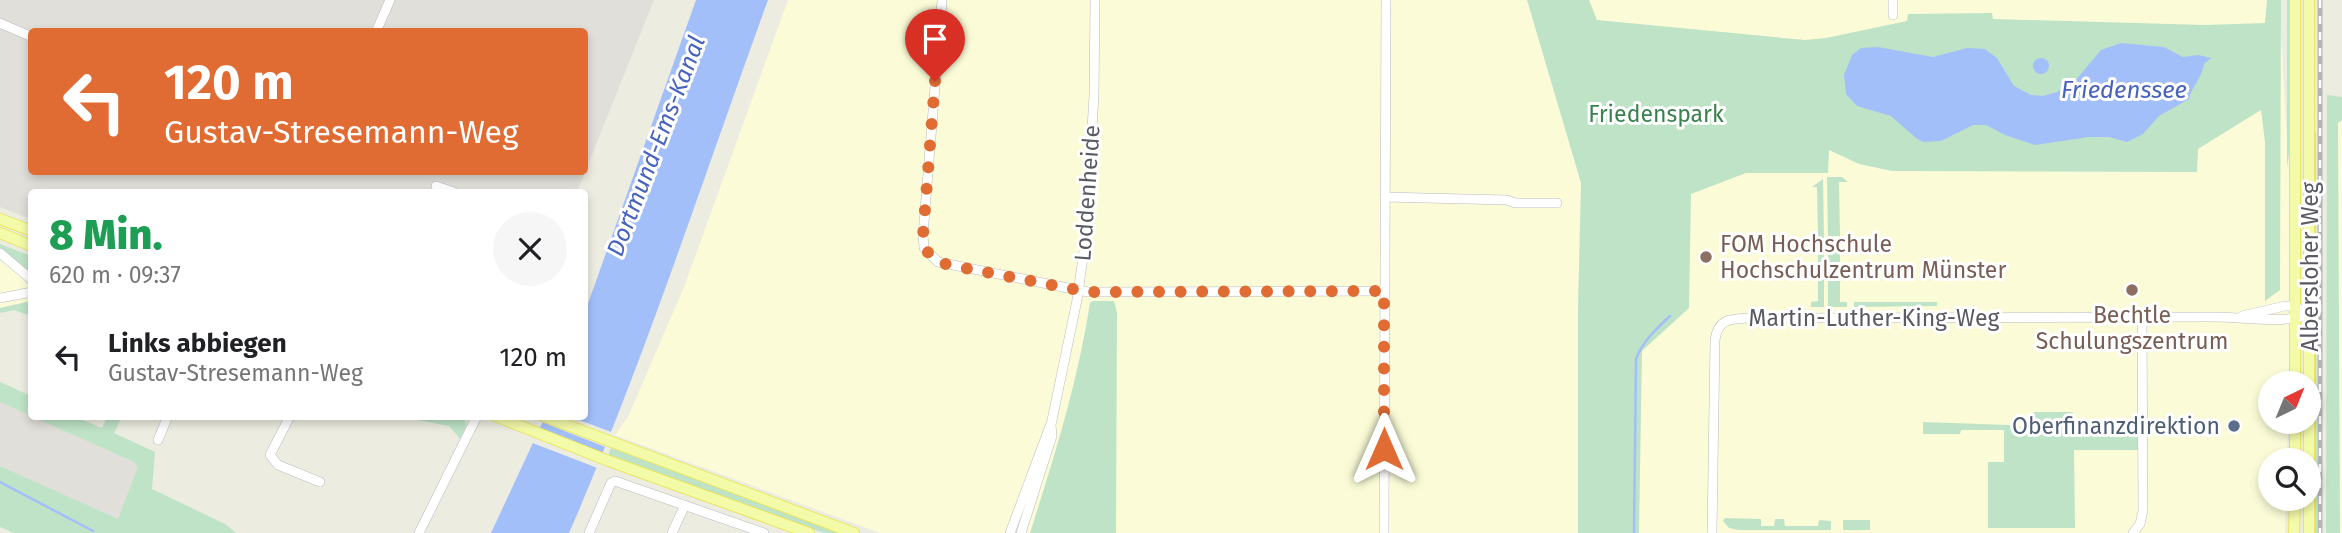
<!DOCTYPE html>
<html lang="de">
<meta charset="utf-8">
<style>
:root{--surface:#fff;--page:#f6f6f6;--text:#202124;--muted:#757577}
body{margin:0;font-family:"Fira Sans",sans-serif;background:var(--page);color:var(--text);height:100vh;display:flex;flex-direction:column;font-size:26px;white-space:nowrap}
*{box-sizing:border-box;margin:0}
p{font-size:23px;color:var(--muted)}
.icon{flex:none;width:38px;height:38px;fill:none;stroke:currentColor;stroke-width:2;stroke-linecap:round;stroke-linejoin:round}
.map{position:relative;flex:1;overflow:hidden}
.sheet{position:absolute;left:28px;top:189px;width:560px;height:231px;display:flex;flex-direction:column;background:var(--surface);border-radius:7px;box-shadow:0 4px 10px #0003}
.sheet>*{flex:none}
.guide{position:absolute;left:28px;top:28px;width:560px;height:147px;border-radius:7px;box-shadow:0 4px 10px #0003;background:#e06b33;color:#fff;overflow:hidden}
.needle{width:46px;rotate:43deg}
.tools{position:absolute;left:2258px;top:371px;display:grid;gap:14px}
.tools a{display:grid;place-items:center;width:63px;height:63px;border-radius:50%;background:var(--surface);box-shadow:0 4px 10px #0003;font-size:35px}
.pin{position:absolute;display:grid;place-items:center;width:60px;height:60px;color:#fff;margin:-72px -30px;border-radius:50% 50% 50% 0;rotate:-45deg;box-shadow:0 0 7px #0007}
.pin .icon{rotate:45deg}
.me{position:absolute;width:77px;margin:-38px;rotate:0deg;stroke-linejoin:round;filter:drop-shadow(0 0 5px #0008)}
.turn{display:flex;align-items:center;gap:24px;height:147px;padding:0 21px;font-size:32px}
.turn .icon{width:91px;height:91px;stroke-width:2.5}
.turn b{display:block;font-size:49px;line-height:60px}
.round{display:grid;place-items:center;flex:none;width:74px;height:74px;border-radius:37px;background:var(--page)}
.overview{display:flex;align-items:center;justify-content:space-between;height:119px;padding:0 21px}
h1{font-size:42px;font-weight:800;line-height:52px;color:#1e9e55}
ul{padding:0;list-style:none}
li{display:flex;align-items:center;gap:21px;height:98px;padding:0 21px}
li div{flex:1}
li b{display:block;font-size:26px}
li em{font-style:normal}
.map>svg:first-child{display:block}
.commercial{fill:#fbfcd7}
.industrial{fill:#e0dfd9;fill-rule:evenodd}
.green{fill:#bfe3c7}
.water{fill:#a3bffa}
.pier{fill:#ecece1}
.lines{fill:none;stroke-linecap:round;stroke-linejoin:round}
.stream{stroke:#a3bffa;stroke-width:2.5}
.minor-casing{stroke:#b9bac0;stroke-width:10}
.major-casing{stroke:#eae55d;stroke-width:12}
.minor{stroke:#fff;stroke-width:9}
.major{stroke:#f4fba8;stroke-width:10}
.rail-casing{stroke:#b4b4b5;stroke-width:5}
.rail{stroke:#fff;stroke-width:2.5;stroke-dasharray:8;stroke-linecap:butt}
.route{stroke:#e06b33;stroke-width:12;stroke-dasharray:0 21.6}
.education-dot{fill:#8d6e63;stroke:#fff;stroke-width:2.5}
.service-dot{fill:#5c6f8a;stroke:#fff;stroke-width:2.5}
.labels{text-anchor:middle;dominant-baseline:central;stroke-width:6;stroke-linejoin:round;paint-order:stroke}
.park-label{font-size:23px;fill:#39824e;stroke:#fff}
.street-label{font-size:23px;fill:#5a5b62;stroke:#fff}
.education-label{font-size:23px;fill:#785e54;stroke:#fff;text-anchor:start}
.service-label{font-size:23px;fill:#4e5e75;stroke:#fff;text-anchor:end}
.water-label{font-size:24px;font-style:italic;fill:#4763bc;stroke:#fff}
</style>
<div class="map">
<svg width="2342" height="533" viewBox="0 0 2342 533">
<rect width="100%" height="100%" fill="#ecece1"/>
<!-- commercial -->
<g class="commercial">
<polygon points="788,0 2279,0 2290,190 2289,364 2288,383 2270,383 2270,422 2288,422 2287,460 2270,460 2270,499 2286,499 2285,533 880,533 615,435 628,417 684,287"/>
<polygon points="2342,120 2342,533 2340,533 2338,309 2338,122"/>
<polygon points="0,260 19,274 31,289 31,301 0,308"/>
</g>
<!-- industrial -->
<g class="industrial">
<path d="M0 0H654L577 192H32L31 219 0 207ZM32 32H584V172H32Z"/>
<polygon points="0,402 134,462 139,467 118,520 0,466"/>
</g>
<!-- green -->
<g class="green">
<polygon points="1527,0 1589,0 1597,20 1805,40 1826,38 1907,21 1908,14 1992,13 1993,19 2205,25 2265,23 2267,0 2281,0 2280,290 2265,301 2265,142 2261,110 2198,149 2197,172 1892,171 1859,164 1829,150 1828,173 1746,173 1691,194 1689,308 1642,351 1639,533 1578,533 1578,307 1581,183"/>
<polygon points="2287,0 2291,0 2291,135 2287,168"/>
<polygon points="2327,95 2342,97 2342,120 2338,123 2340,533 2326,533"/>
<polygon points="2316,132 2317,533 2314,533 2313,133"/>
<polygon points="1827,177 1842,177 1848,182 1839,182 1840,236 1833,236 1833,239 1828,239"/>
<polygon points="1823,179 1824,239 1818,239 1817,187 1812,187"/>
<polygon points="1818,243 1824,243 1824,307 1811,307 1811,302 1818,301"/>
<polygon points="1828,243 1833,243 1834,247 1840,247 1840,302 1847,302 1847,307 1828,307"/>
<polygon points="0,244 31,256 31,274 0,248"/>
<polygon points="31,301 31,316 14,310 0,313 0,308"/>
<path d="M1093 301H1114L1117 313 1116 533H1030C1054 458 1078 381 1090 303Z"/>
<polygon points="1854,302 1937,302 1937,306 1854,307"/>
<polygon points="0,382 31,396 31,416 0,402"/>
<polygon points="2034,412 2073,412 2073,427 2138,428 2138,450 2074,450 2075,528 1988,528 1988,462 2004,462 2004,430 1961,430 1960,434 1923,434 1923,422 2010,425 2013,432 2031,435"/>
<polygon points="122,417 114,433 155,452 152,489 225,524 236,533 14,533 0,527 0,466 118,519 138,467 134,462 33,417 76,417 102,428 107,417"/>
<polygon points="401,417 464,417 466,425 461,440 449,426"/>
<polygon points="611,448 843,533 824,533 608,456"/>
<polygon points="1725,518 1761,519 1761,526 1774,526 1775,519 1784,519 1785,526 1818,526 1819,520 1831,521 1831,530 1738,530 1729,528 1723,521"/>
<rect x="1843" y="520" width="27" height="10"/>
</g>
<!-- water -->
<g class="water">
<path d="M696 0H768C703 178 645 359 569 533H491L545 417 584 416 585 312Z"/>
<path d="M2121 43 2164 47 2183 57 2198 55 2211 58 2204 64C2202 78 2192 86 2189 99L2159 116 2143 134 2127 142 2109 137H2089L2035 145 2005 135 1986 125H1973L1941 141 1923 142 1916 138 1891 116 1857 106 1846 94 1844 75 1852 55 1861 48 1878 47 1933 57 1967 48 1985 49 1997 58 2014 86 2031 95 2043 96 2057 92 2075 81 2101 50Z"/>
<circle cx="2041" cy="66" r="8"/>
</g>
<!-- pier -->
<g class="pier">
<polygon points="541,416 571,417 614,433 608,448 539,421"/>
<polygon points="537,427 606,454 600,469 530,442"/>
</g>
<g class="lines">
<!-- stream -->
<g class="stream">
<polyline points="0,482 93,531"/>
<path d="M1634 533 1636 359C1643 341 1656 329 1670 316"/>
</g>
<defs>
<g id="minor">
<polyline points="942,0 923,235 924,248 938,262 1088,292 1384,291"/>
<polyline points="1893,15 1893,0"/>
<polyline points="0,23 32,37"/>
<polyline points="376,32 390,0"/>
<polyline points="436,186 453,192"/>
<polyline points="1385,197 1507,200 1515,203 1557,203"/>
<polyline points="0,253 32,280"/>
<polyline points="0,298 32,292"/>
<polyline points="2242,316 2285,306 2295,306 2310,315"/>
<polyline points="290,416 270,455 278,465 320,482"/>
<polyline points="158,440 168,416"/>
<polyline points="419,533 477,416"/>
<polyline points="589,533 611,483 615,481 764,533"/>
<polyline points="672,533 685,505"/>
<polyline points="1010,533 1050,426"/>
<polyline points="1021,533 1052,436 1051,425 1077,300 1085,243 1094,96 1095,0"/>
<polyline points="1384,533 1386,0"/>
<path d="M1712 533 1715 340C1718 318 1731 319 1749 318L2212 317C2245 317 2278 324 2310 315"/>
<polyline points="2133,533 2140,524 2143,511 2142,317"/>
</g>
<g id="major">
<polyline points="0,219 32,231"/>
<polyline points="0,233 32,246"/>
<polyline points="2295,383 2295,0"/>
<polyline points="495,416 609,461 809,533"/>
<polyline points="543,416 854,533"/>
<polyline points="2295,422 2295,460"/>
<polyline points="2294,533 2295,499"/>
<polyline points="2309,533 2309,0"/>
</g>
</defs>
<!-- minor casing -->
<use href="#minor" class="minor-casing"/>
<!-- major casing -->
<use href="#major" class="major-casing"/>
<!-- minor -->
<use href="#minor" class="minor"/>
<!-- major -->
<use href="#major" class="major"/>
<defs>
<polyline id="rail" points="2320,0 2320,533"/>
</defs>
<!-- rail casing -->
<use href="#rail" class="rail-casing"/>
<!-- rail -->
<use href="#rail" class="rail"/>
</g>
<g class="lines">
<!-- route -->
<path class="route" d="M935 81 923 235C923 252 933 261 949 265L1088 292 1384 291V449"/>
</g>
<!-- markers -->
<g class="education-dot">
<circle cx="1706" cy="257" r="7"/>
<circle cx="2132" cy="290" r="7"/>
</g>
<circle class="service-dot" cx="2234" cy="426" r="7"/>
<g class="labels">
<!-- park labels -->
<g class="park-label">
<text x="1656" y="114">Friedenspark</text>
</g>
<!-- street labels -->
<g class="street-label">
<text transform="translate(1087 193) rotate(-86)">Loddenheide</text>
<text transform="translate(2310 267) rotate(-90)">Albersloher Weg</text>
<text x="1874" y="318">Martin-Luther-King-Weg</text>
</g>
<!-- education labels -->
<g class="education-label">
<text x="1720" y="244">FOM Hochschule<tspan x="1720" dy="26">Hochschulzentrum Münster</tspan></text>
<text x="2132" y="315" text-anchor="middle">Bechtle<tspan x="2132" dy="26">Schulungszentrum</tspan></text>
</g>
<!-- service labels -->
<g class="service-label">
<text x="2220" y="426">Oberfinanzdirektion</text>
</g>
<!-- water labels -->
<g class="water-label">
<text x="2124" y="90">Friedenssee</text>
<text transform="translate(656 146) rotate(-69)">Dortmund-Ems-Kanal</text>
</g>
</g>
</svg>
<div class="tools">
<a><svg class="needle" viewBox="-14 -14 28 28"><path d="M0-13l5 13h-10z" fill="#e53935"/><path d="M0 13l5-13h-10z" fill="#757577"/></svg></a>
<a><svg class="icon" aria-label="search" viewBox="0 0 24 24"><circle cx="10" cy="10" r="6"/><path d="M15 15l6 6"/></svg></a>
</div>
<div class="pin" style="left:935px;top:81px;background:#d93025"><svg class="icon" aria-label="arrive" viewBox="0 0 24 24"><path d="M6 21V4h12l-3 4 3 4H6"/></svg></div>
<svg class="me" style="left:1384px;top:449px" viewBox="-20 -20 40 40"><path d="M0-17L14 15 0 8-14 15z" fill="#e06b33" stroke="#fff" stroke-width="4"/></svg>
<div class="guide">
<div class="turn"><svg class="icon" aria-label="left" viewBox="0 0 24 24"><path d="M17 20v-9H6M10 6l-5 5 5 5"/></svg><div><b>120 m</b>Gustav-Stresemann-Weg</div></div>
</div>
<section class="sheet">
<div class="overview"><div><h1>8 Min.</h1><p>620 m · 09:37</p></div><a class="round"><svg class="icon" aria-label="close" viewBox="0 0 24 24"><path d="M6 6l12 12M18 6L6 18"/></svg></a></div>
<ul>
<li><svg class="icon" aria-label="left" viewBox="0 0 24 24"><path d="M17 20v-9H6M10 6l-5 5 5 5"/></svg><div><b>Links abbiegen</b><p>Gustav-Stresemann-Weg</p></div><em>120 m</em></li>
</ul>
</section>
</div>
